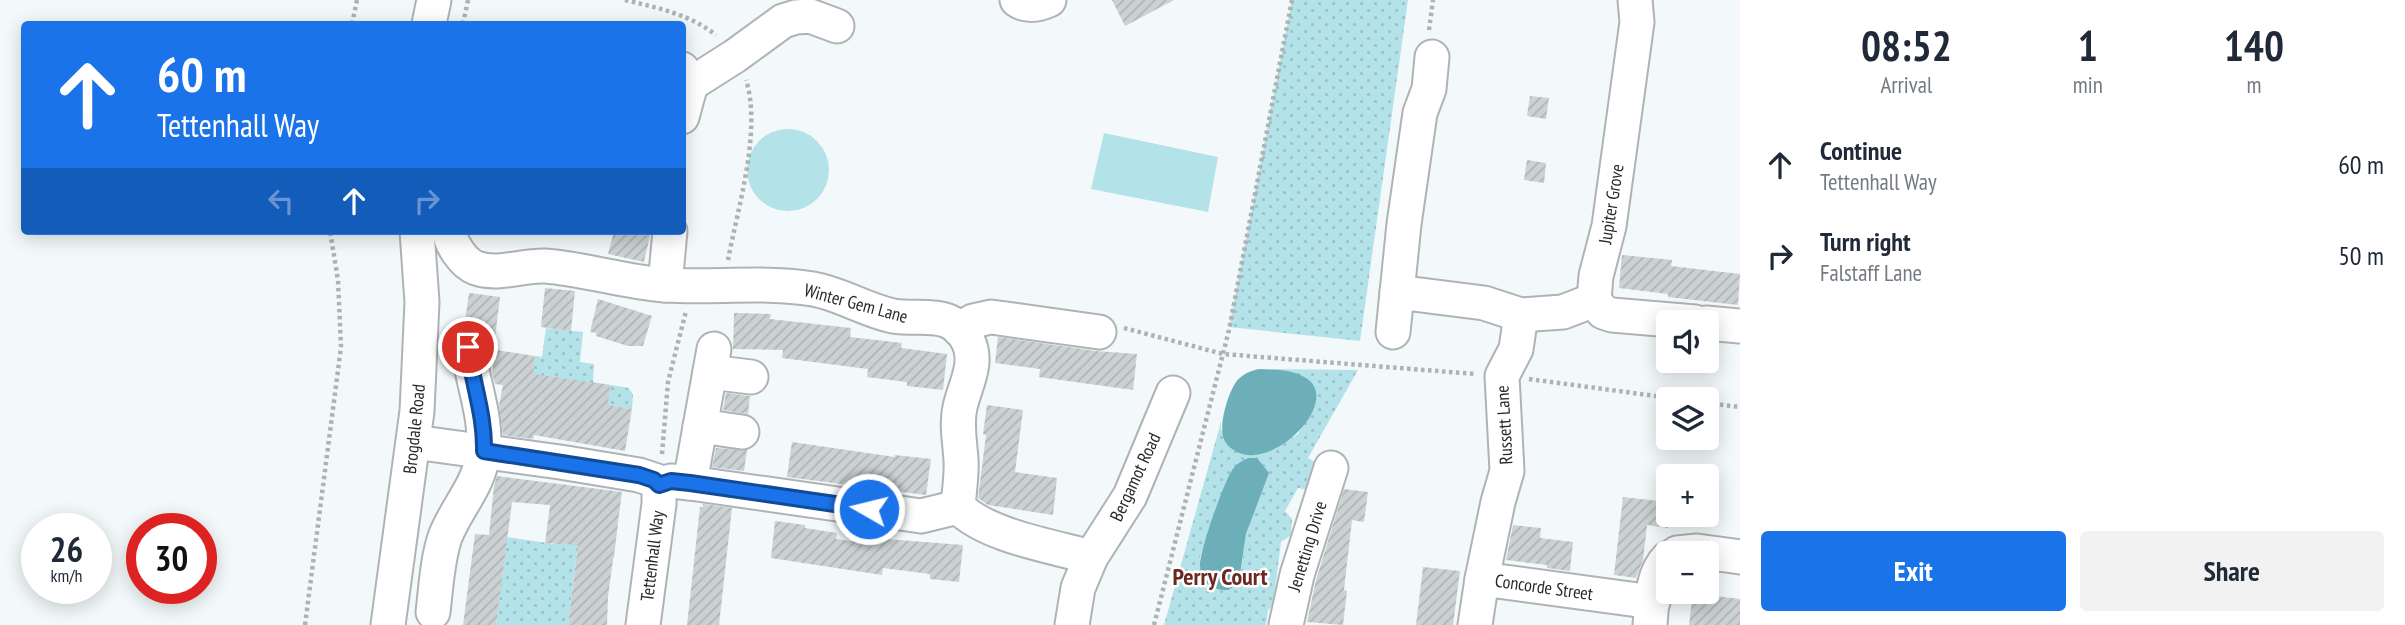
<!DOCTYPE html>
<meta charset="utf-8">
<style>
:root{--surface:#fff;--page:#f2f2f3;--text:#1f2937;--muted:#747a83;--accent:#1a73e8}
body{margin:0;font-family:"PT Sans Narrow",sans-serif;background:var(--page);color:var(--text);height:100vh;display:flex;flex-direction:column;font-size:26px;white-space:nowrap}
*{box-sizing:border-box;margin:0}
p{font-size:23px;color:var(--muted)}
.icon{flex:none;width:38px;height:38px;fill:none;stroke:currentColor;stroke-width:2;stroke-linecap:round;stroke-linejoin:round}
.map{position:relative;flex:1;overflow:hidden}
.sheet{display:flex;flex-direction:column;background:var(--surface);width:665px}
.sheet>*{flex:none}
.hud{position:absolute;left:21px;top:21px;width:665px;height:214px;border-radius:7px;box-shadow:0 4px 18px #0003;background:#1a73e8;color:#fff;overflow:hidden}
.buttons{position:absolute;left:1656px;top:310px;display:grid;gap:14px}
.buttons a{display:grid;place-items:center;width:63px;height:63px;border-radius:7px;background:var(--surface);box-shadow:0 4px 18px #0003;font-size:35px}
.speed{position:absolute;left:21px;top:513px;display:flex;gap:14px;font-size:35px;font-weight:700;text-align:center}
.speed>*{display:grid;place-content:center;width:91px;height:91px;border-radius:50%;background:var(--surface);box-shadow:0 4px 18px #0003;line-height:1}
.speed small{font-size:18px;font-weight:400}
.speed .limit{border:10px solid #d22;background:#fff;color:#111}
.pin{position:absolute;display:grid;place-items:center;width:60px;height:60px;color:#fff;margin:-30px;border:4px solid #fff;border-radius:50%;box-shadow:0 2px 7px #0007}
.me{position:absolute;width:77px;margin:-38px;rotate:278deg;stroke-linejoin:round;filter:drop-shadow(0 0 5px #0008)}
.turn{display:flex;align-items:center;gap:24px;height:147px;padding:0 21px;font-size:32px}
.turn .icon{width:91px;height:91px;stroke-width:2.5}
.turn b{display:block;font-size:49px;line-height:60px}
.lanes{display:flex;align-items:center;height:66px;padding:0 21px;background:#0003;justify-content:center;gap:35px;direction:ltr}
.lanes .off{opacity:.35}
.eta{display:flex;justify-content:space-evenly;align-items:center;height:119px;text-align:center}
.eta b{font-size:42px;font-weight:600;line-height:49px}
.action{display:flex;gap:14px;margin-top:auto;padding:14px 21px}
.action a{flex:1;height:80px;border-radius:7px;background:var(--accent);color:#fff;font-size:28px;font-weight:600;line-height:80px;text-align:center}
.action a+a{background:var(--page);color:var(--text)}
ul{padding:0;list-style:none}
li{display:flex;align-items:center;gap:21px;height:91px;padding:0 21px}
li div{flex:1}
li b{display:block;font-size:26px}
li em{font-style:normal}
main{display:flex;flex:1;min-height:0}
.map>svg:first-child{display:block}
.grass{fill:url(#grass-dots);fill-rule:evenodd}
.park{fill:#b4e2e9}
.water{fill:#6dafb9}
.building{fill:url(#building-hatch)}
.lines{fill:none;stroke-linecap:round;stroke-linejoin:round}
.minor-casing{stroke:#aeb4b5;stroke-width:37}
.path{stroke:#adb2b3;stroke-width:4.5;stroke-dasharray:3.5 3.5;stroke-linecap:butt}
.minor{stroke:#fff;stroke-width:33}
.route-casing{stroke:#114b97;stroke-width:18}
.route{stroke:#1a73e8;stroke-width:12}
.labels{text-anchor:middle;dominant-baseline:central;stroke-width:5;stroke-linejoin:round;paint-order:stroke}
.street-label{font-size:18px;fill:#272929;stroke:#fff}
.district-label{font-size:24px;font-weight:bold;fill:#6c2721;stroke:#fff}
</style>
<main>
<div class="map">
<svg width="1740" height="625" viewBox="0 0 1740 625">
<defs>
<pattern id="grass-dots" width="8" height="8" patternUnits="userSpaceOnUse" patternTransform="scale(1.75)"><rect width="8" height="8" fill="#b4e2e9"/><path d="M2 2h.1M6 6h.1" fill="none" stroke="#9bc2c8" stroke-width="1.8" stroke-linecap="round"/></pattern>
<pattern id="building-hatch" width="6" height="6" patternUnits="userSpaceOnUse" patternTransform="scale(1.75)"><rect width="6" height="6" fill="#ccd2d3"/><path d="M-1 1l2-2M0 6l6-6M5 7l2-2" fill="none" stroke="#afb4b5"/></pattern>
</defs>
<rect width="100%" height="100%" fill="#f3f9fa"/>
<!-- grass -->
<g class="grass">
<polygon points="1292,0 1408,0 1360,341 1229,327"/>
<polygon points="546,328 583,332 580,362 594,364 593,382 629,388 633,395 632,409 613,406 610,423 532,377 535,356 542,357"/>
<path d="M1259 369 1358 370 1308 458 1316 463 1310 490 1298 488 1285 511 1292 519 1291 535 1281 542 1273 605 1268 610 1266 625H1164L1221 422V430L1275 449 1298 434 1314 408 1283 371ZM1261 493 1246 534 1240 574 1235 585 1229 590C1208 591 1199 577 1200 557L1220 498Z"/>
<polygon points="558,518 618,524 614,557 577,552 568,625 496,625 507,537 555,544"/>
</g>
<!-- park -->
<g class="park">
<circle cx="788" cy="170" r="41"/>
<polygon points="1104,133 1218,157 1208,212 1091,189"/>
</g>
<!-- water -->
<g class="water">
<path d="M1259 369C1274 370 1292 369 1306 378 1346 403 1260 486 1226 443 1216 431 1228 393 1236 382 1242 374 1250 371 1259 369Z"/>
<path d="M1248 458H1257L1269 473 1246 534 1240 574 1235 585 1229 590C1213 591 1201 583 1200 566 1199 552 1223 485 1231 472 1235 465 1241 461 1248 458Z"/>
</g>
<!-- building -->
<g class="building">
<polygon points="1112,0 1174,0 1125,26"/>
<polygon points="1530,96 1549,98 1546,119 1527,116"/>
<polygon points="1527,160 1546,163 1544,183 1524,180"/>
<polygon points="614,231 651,231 644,262 608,254"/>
<polygon points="1622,255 1672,260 1671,266 1740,274 1738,305 1668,297 1668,294 1619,288"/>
<polygon points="545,288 575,291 571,331 541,327"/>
<polygon points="469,293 500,297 495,338 484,337 474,329 464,328"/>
<polygon points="598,299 652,316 643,346 628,346 596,336 596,333 590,332"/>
<polygon points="734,313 771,314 770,319 851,328 850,337 902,343 901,348 947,354 943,390 907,386 907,382 867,377 868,369 782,358 783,350 733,349"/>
<polygon points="998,337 1096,351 1137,354 1133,390 1039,377 1040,369 995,363"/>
<polygon points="496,350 535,356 533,374 610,385 608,405 632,409 625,451 534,435 533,439 503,435 499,405 503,385 495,384 492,373"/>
<polygon points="726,393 750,396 748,414 723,410"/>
<polygon points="987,405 1023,410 1015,472 1057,478 1053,515 988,505 978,498 986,435 983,434"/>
<polygon points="792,442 895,457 895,455 931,459 926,495 787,477"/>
<polygon points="716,448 747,450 744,471 712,467"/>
<polygon points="497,476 622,492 608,597 607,625 568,625 578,545 545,543 550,505 512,502 496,625 463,625 475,534 489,535 494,486"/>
<polygon points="1344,489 1368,492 1364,522 1352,520 1344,590 1347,591 1343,625 1307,622 1316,580"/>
<polygon points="1623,497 1668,502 1668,528 1647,525 1643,560 1636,578 1614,575"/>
<polygon points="703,504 732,508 719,625 687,625 700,507 703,507"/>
<polygon points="775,521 805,525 805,528 837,533 836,539 872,544 873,538 963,545 959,582 930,579 930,574 883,568 882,575 771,558"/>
<polygon points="1513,525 1541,528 1540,538 1573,542 1570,571 1547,568 1547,565 1506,560"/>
<polygon points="1423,567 1460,571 1453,625 1416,625"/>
<polygon points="1693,593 1740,599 1740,625 1689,625"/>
</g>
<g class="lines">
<defs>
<g id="minor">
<path d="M1017 0C1027 7 1038 5 1049 0"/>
<polyline points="1635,0 1637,22 1609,226 1596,276 1594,300 1603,312 1612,315 1695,322"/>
<polyline points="429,24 434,0"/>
<polyline points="682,69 691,84 682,117"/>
<polyline points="691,84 735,56 783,21 796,17 810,16 837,26"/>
<path d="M449 231C451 244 463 263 476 268 499 276 522 265 545 266 585 269 624 282 665 285 714 288 764 281 813 289 841 294 865 310 893 316 923 321 951 308 968 341 979 363 965 385 960 407 956 425 960 442 961 460 962 475 959 492 958 507"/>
<polyline points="665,285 670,231"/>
<polyline points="1397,292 1484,303 1521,315 1563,312 1594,300"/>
<polyline points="1706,323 1740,326"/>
<polyline points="959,329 973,321 991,317 1099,332"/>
<polyline points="1393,332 1404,224 1420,113 1429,89 1432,57"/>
<polyline points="710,372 751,377"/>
<polyline points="700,426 742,432"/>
<polyline points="414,442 560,462 639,475 657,481 659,487 659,504 643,625"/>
<polyline points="690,483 714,349"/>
<path d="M659 485 671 481 690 483 921 516 958 507C987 536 1051 546 1091 557"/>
<polyline points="1677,553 1697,551 1740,557"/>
<polyline points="1482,579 1498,502 1507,471 1502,376 1516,349 1521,315"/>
<path d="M433 612C436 588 437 561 445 537 456 508 479 486 483 454 488 418 472 383 468 347"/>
<polyline points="388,625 417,411 422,302 417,231"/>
<polyline points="1072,625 1078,588 1091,557 1130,496 1173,393"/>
<polyline points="1286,625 1297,575 1331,468"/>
<polyline points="1475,625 1482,579 1653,602"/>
<path d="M1650 625C1652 603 1651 575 1668 558"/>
</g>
</defs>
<!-- minor casing -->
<use href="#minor" class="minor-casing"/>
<!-- path -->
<g class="path">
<path d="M625 0C658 8 689 14 716 35"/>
<polyline points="352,24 357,0"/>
<polyline points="463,24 468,0"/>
<polyline points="1429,30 1433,0"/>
<path d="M728 260C738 207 762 130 746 80"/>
<polyline points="1124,328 1223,354 1475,374"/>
<polyline points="1529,379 1678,399"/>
<polyline points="1706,403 1740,407"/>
<polyline points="662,454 668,382 686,311"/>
<polyline points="305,625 341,347 338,280 330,231"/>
<polyline points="1154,625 1229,330 1292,0"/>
</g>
<!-- minor -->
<use href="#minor" class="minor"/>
</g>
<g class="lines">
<defs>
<path id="route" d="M468 347C472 382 485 415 484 451L639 475 654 480 659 485 671 481 690 483 869 509"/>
</defs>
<!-- route casing -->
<use href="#route" class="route-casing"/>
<!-- route -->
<use href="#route" class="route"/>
</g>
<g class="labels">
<!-- street labels -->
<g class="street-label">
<text transform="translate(1611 204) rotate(-81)">Jupiter Grove</text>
<text transform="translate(856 303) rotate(15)">Winter Gem Lane</text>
<text transform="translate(1504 425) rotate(-93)">Russett Lane</text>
<text transform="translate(414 429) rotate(-84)">Brogdale Road</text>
<text transform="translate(1135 477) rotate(-65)">Bergamot Road</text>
<text transform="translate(1307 546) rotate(-73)">Jenetting Drive</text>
<text transform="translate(652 556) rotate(-83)">Tettenhall Way</text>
<text transform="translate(1544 587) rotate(8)">Concorde Street</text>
</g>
<!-- district labels -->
<g class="district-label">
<text x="1220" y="576">Perry Court</text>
</g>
</g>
</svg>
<div class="buttons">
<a><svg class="icon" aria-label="sound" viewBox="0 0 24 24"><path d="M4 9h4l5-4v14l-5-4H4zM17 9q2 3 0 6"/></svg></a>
<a><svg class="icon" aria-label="layers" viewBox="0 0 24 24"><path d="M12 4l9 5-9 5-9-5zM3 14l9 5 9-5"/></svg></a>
<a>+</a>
<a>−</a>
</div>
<div class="speed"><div>26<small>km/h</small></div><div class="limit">30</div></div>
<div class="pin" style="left:468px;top:347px;background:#d93025"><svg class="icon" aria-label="arrive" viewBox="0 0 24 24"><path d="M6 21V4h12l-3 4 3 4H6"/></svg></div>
<svg class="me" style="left:869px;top:509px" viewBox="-20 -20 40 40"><circle r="17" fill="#1a73e8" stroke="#fff" stroke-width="3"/><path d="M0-11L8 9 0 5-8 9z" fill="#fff"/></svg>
<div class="hud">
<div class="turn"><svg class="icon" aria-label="ahead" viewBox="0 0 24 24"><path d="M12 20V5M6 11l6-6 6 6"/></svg><div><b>60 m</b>Tettenhall Way</div></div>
<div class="lanes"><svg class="icon off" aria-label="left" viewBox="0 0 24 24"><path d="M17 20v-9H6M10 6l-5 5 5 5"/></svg><svg class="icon" aria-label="ahead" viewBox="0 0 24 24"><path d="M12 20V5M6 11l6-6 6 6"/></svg><svg class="icon off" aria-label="right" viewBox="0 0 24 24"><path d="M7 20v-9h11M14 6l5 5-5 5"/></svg></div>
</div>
</div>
<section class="sheet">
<div class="eta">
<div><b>08:52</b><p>Arrival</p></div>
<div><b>1</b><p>min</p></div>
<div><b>140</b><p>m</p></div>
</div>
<ul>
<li><svg class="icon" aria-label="ahead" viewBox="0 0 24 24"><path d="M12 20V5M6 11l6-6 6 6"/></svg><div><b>Continue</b><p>Tettenhall Way</p></div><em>60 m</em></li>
<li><svg class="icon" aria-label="right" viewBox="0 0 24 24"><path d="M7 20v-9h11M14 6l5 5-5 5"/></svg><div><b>Turn right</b><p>Falstaff Lane</p></div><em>50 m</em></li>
</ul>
<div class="action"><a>Exit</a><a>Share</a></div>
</section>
</main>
